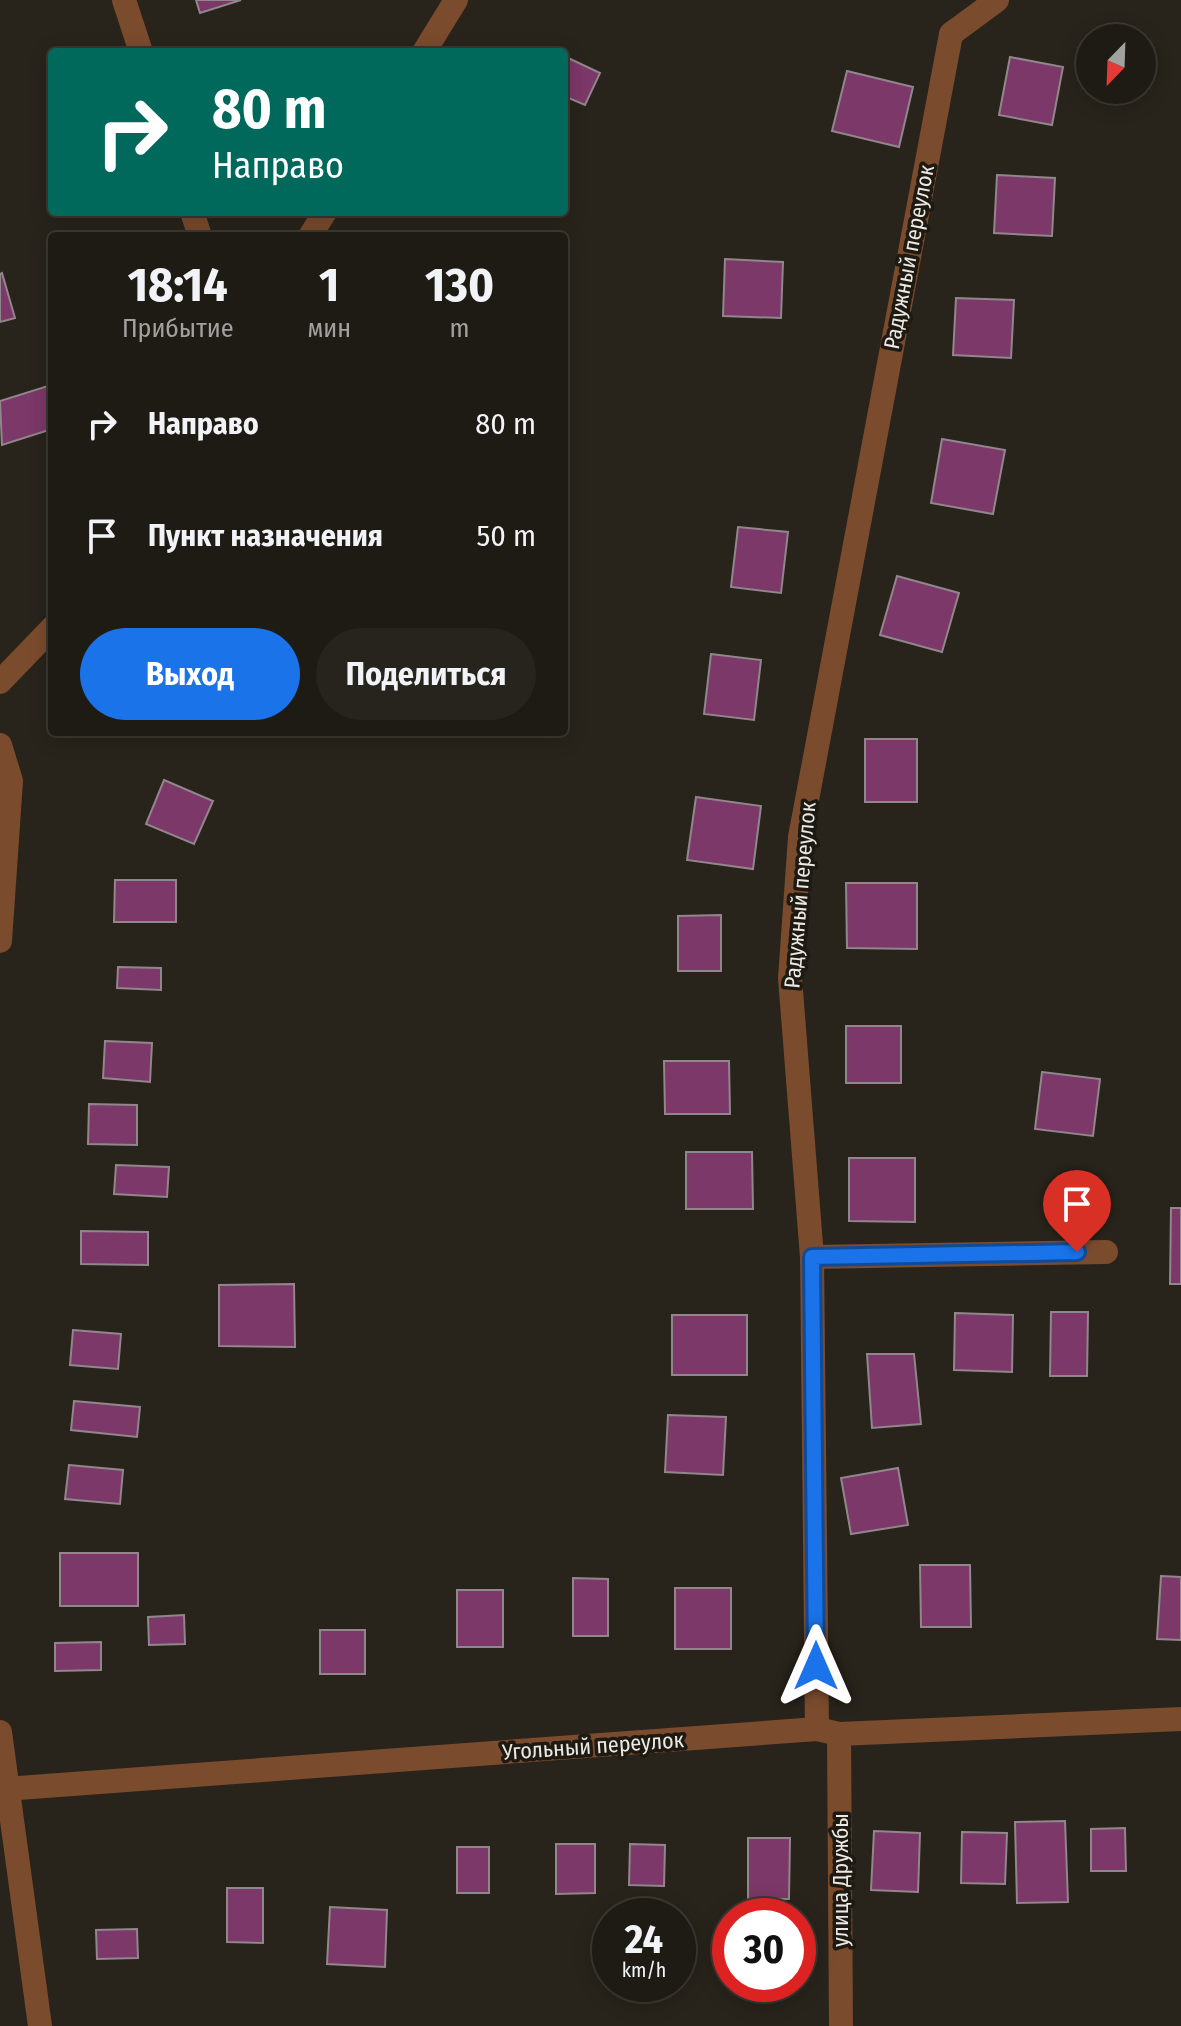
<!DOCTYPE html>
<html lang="ru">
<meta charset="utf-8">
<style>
:root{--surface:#1e1b14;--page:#26241d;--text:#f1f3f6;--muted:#a1a1a0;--line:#3c3934;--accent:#1a73e8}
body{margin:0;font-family:"Fira Sans Condensed",sans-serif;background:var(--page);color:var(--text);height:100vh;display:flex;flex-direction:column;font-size:30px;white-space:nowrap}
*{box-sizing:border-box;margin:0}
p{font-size:26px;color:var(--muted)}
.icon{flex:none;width:44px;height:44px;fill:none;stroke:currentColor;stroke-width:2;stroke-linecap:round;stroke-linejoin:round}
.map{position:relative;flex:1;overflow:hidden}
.panel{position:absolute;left:48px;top:232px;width:520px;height:504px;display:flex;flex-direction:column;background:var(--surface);border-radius:8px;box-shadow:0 4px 20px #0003,0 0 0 2px var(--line)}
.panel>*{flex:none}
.top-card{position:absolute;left:48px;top:48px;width:520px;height:168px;border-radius:8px;box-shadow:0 4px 20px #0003,0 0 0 2px var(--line);background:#00695c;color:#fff;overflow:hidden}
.needle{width:52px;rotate:203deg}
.buttons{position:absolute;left:1076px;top:24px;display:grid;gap:16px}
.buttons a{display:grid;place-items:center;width:80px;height:80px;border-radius:50%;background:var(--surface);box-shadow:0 4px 20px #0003,0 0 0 2px var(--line);font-size:40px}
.speed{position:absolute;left:592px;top:1898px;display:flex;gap:16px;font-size:40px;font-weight:700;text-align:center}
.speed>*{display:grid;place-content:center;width:104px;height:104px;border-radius:50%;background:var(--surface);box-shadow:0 4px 20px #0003,0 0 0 2px var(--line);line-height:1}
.speed small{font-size:20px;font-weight:400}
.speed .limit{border:12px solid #d22;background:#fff;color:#111}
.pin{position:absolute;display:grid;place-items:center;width:68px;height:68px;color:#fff;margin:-82px -34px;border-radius:50% 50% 50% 0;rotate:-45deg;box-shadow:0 0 8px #0007}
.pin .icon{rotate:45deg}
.me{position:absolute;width:88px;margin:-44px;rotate:0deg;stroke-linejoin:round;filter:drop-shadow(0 0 6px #0008)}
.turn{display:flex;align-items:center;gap:28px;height:168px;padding:0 32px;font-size:36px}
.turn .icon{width:104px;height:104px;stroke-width:2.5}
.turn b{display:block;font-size:56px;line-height:68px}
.eta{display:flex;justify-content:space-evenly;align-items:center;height:136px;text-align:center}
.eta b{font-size:48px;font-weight:700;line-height:56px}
.primary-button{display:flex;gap:16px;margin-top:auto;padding:16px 32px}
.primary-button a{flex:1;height:92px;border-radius:48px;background:var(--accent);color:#fff;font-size:32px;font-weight:700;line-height:92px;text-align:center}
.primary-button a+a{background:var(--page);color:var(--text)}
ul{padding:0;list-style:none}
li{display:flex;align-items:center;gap:24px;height:112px;padding:0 32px}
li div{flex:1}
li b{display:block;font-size:30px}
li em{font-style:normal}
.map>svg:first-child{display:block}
.building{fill:#7c3868;stroke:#90868c;stroke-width:2}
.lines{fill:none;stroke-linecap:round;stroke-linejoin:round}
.minor{stroke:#7b4b2d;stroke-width:24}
.route-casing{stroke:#114b97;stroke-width:20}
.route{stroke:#1a73e8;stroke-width:14}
.labels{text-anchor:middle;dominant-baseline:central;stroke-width:7;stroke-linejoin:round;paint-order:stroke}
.street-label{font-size:22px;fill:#ebe9e3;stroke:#1e1a12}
</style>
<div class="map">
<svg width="1181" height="2026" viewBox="0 0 1181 2026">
<rect width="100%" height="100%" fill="#28241b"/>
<!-- building -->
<g class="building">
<polygon points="196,0 241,0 200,13"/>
<polygon points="564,56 600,73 585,105 564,96"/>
<polygon points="1010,57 1063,67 1052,125 999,115"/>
<polygon points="847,71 913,87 899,147 832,131"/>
<polygon points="997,175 1055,178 1052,236 994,233"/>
<polygon points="725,259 783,262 781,318 723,316"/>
<polygon points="2,273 15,318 0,322 0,274"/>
<polygon points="956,298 1014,300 1011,358 953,355"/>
<polygon points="51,385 52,429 2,445 0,401"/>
<polygon points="942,439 1005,450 993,514 931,503"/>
<polygon points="738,527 788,532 781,593 731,587"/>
<polygon points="897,576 959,593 942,652 880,635"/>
<polygon points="711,654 761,660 754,720 704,714"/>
<rect x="865" y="739" width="52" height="63"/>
<polygon points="164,780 213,801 194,844 146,824"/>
<polygon points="696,797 761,806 753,869 687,860"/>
<polygon points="115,880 176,880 176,922 114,922"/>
<polygon points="846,883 917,883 917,949 847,948"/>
<polygon points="721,915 721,971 678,971 678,916"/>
<polygon points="118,967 161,968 161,990 117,988"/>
<rect x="846" y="1026" width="55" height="57"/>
<polygon points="105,1041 152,1043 150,1082 103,1078"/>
<polygon points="664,1061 729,1061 730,1114 665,1114"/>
<polygon points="1042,1072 1100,1079 1093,1136 1035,1129"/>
<polygon points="89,1104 137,1105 137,1145 88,1144"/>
<polygon points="686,1152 752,1152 753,1209 686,1209"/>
<polygon points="849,1158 915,1158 915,1222 849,1221"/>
<polygon points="116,1165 169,1167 167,1197 114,1194"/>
<polygon points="1171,1208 1181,1208 1181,1284 1170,1284"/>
<polygon points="81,1231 148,1232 148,1265 81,1264"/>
<polygon points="294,1284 295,1347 219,1346 219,1285"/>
<polygon points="1051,1312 1088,1312 1087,1376 1050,1376"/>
<polygon points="955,1313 1013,1315 1012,1372 954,1370"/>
<rect x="672" y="1315" width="75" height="60"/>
<polygon points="73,1330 121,1334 118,1369 70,1365"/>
<polygon points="867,1354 914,1354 921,1424 872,1428"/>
<polygon points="74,1401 140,1407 137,1437 71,1430"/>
<polygon points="668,1415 726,1417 723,1475 665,1472"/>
<polygon points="69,1465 123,1470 120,1504 65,1499"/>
<polygon points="898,1468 908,1525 851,1534 841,1478"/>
<rect x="60" y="1553" width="78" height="53"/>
<polygon points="920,1565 970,1565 971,1627 921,1627"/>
<polygon points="1161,1576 1181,1577 1181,1640 1157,1639"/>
<polygon points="573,1578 608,1579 608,1636 573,1636"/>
<rect x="675" y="1588" width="56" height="61"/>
<rect x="457" y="1590" width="46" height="57"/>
<polygon points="184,1615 185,1644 149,1645 148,1617"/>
<rect x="320" y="1630" width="45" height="44"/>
<polygon points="101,1642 101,1670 55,1671 55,1643"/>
<polygon points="1065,1821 1068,1902 1017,1903 1015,1822"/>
<polygon points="1125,1828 1126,1871 1091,1871 1091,1829"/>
<polygon points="874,1831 920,1833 918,1892 871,1890"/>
<polygon points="962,1832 1007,1833 1005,1884 961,1883"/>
<polygon points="748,1838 790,1838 789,1899 748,1899"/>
<polygon points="556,1844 595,1844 595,1893 556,1894"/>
<polygon points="630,1844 665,1845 664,1886 629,1885"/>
<rect x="457" y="1847" width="32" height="46"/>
<polygon points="227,1888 263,1888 263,1943 227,1942"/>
<polygon points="330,1907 387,1910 385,1967 327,1964"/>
<polygon points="137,1929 138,1958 97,1959 96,1930"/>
</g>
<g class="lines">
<!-- minor -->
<g class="minor">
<polyline points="124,0 141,52"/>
<polyline points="424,52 456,0"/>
<polyline points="192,212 200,236"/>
<polyline points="310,236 325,212"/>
<polyline points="0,682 52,628"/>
<polyline points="0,745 11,781 0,941"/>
<polyline points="812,1257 1106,1252"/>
<polyline points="817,1729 812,1257 790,978 800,837 951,34 997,0"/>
<polyline points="0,1732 40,2026"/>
<polyline points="839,1734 841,2026"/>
<polyline points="5,1789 817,1729 839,1734 1181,1719"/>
</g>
</g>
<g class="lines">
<defs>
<polyline id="route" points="816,1666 812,1257 1077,1252"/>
</defs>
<!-- route casing -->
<use href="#route" class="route-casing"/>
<!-- route -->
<use href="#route" class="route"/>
</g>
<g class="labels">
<!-- street labels -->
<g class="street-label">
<text transform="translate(909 257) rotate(-79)">Радужный переулок</text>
<text transform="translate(800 895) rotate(-85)">Радужный переулок</text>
<text transform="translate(593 1746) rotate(-4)">Угольный переулок</text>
<text transform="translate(840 1880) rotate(-90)">улица Дружбы</text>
</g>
</g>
</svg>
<div class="buttons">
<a><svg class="needle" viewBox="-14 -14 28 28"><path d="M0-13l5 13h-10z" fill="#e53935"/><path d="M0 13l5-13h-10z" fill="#a1a1a0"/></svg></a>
</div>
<div class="speed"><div>24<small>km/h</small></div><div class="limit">30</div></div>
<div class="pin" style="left:1077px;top:1252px;background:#d93025"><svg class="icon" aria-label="arrive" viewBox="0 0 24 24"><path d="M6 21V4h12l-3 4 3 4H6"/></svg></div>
<svg class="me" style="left:816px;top:1666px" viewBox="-20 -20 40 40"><path d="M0-17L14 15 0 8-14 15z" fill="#1a73e8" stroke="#fff" stroke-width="4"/></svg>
<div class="top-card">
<div class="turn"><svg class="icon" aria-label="right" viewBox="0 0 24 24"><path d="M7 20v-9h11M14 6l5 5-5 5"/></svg><div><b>80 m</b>Направо</div></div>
</div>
<section class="panel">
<div class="eta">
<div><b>18:14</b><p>Прибытие</p></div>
<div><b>1</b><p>мин</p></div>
<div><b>130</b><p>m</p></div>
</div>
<ul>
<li><svg class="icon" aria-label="right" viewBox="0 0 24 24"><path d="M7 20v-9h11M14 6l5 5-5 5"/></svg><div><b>Направо</b></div><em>80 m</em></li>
<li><svg class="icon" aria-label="arrive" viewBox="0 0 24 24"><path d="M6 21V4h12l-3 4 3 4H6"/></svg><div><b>Пункт назначения</b></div><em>50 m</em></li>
</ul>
<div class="primary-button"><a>Выход</a><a>Поделиться</a></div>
</section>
</div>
